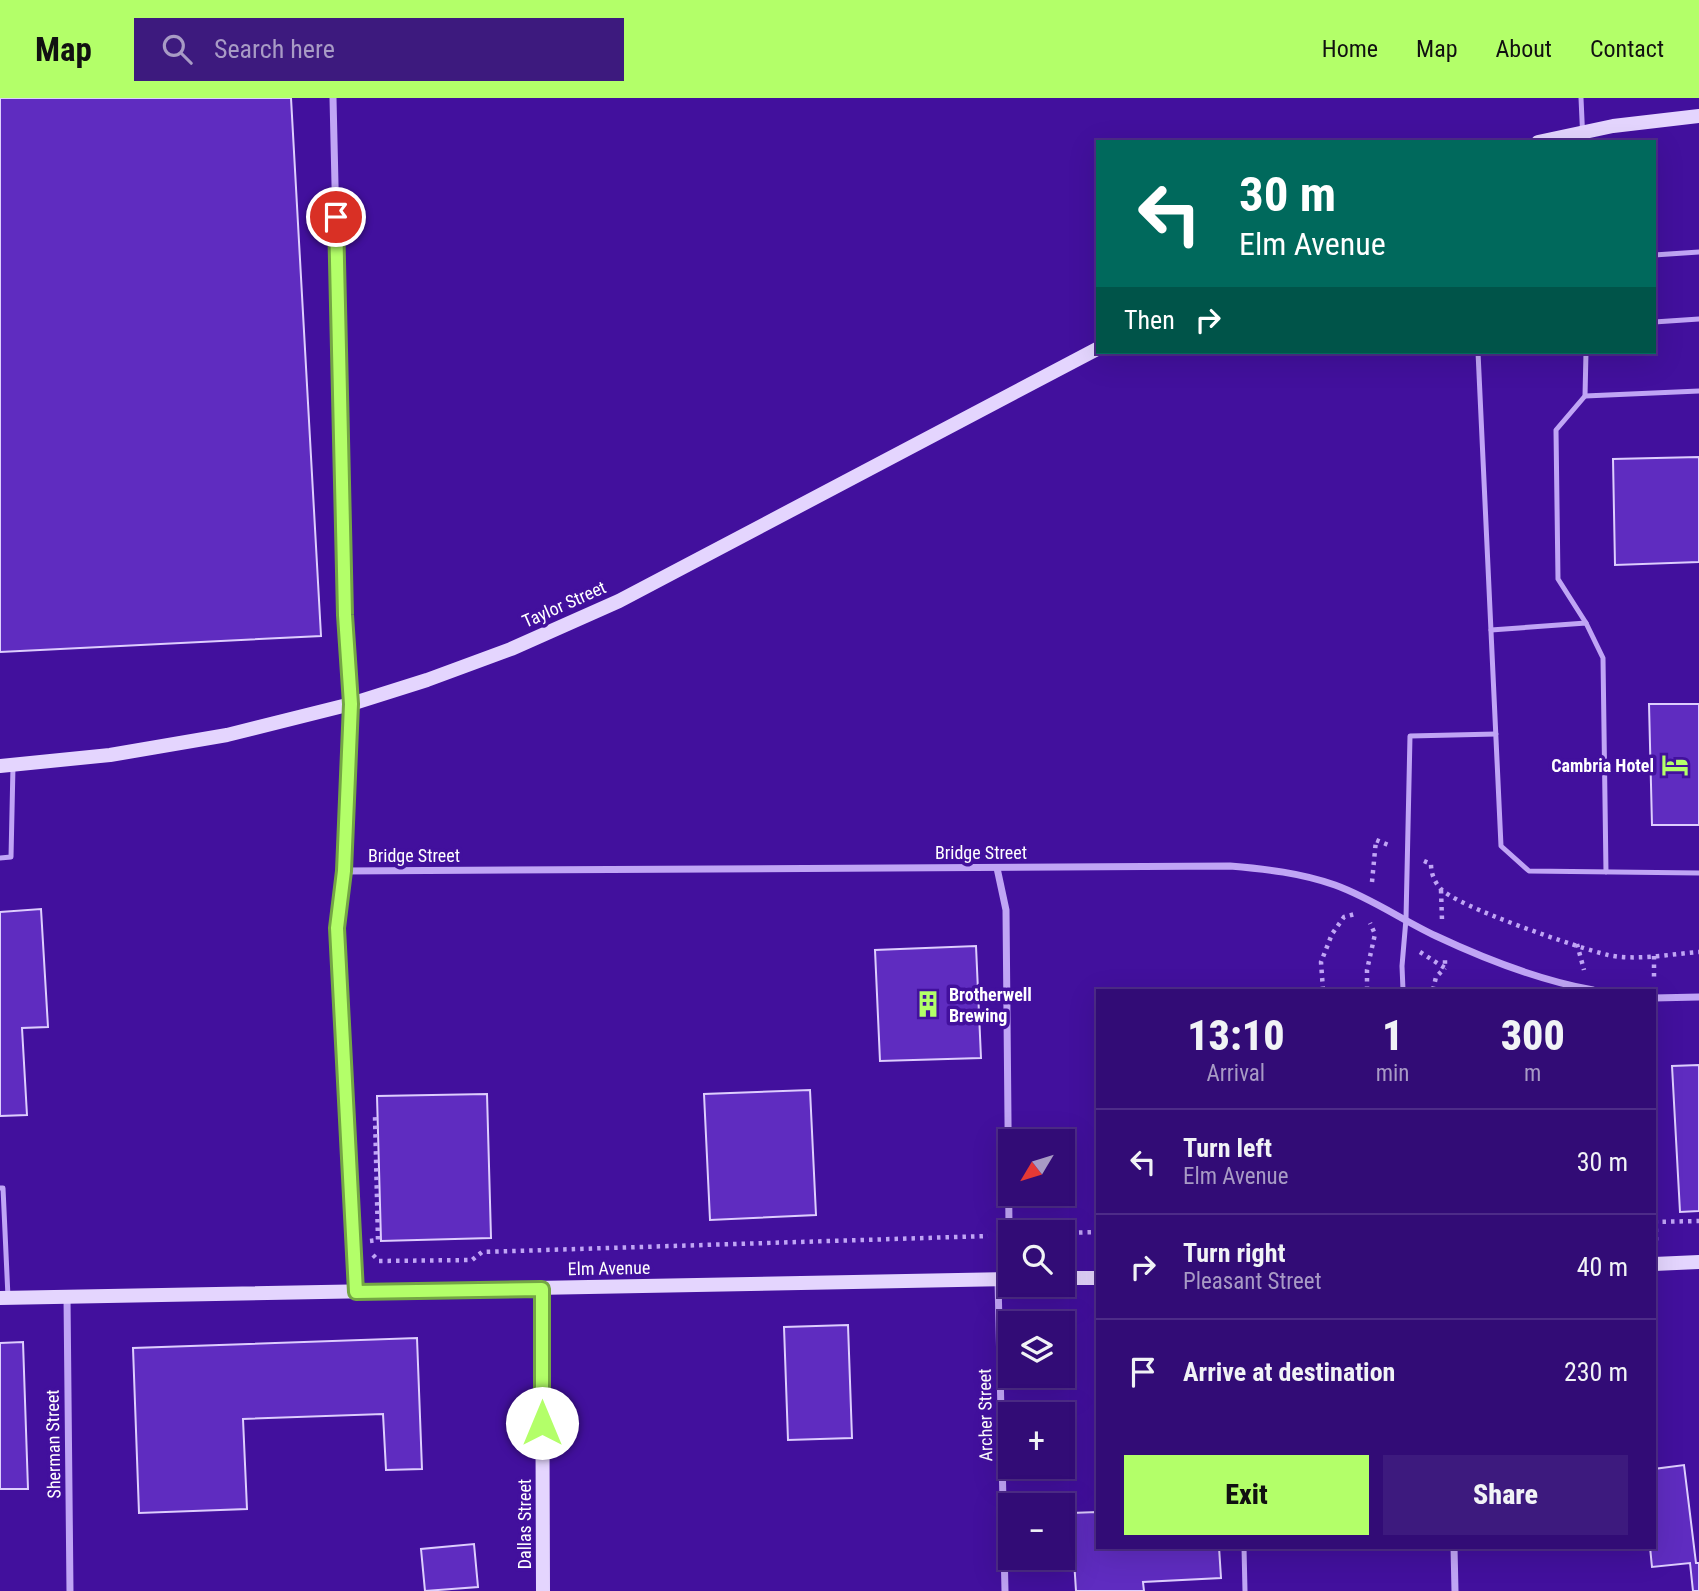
<!DOCTYPE html>
<meta charset="utf-8">
<style>
:root{--surface:#320c76;--page:#3d1a7e;--text:#f1f3f6;--muted:#a89bc5;--line:#4d2c88;--accent:#b3ff69}
body{margin:0;font-family:"Roboto Condensed",sans-serif;background:var(--page);color:var(--text);height:100vh;display:flex;flex-direction:column;font-size:26px;white-space:nowrap}
*{box-sizing:border-box;margin:0}
p{font-size:23px;color:var(--muted)}
.icon{flex:none;width:38px;height:38px;fill:none;stroke:currentColor;stroke-width:2;stroke-linecap:round;stroke-linejoin:round}
.map{position:relative;flex:1;overflow:hidden}
.panel{position:absolute;left:1096px;top:891px;width:560px;height:560px;display:flex;flex-direction:column;background:var(--surface);border-radius:0px;box-shadow:0 7px 28px #0002,0 0 0 2px var(--line)}
.panel>*{flex:none}
.guide{position:absolute;left:1096px;top:42px;width:560px;height:214px;border-radius:0px;box-shadow:0 7px 28px #0002,0 0 0 2px var(--line);background:#00695c;color:#fff;overflow:hidden}
.needle{width:46px;rotate:232deg}
.tools{position:absolute;left:998px;top:1031px;display:grid;gap:14px}
.tools a{display:grid;place-items:center;width:77px;height:77px;border-radius:0px;background:var(--surface);box-shadow:0 7px 28px #0002,0 0 0 2px var(--line);font-size:35px}
.pin{position:absolute;display:grid;place-items:center;width:60px;height:60px;color:#fff;margin:-30px;border:4px solid #fff;border-radius:50%;box-shadow:0 2px 7px #0007}
.me{position:absolute;width:77px;margin:-38px;rotate:0deg;stroke-linejoin:round;filter:drop-shadow(0 0 5px #0008)}
.turn{display:flex;align-items:center;gap:24px;height:147px;padding:0 28px;font-size:32px}
.turn .icon{width:91px;height:91px;stroke-width:2.5}
.turn b{display:block;font-size:49px;line-height:60px}
.then{display:flex;align-items:center;height:66px;padding:0 28px;background:#0003;gap:14px;font-size:26px}
.eta{display:flex;justify-content:space-evenly;align-items:center;height:119px;text-align:center}
.eta b{font-size:42px;font-weight:800;line-height:49px}
.cta{display:flex;gap:14px;margin-top:auto;padding:14px 28px}
.cta a{flex:1;height:80px;border-radius:0px;background:var(--accent);color:#111;font-size:28px;font-weight:800;line-height:80px;text-align:center}
.cta a+a{background:var(--page);color:var(--text)}
ul{padding:0;list-style:none}
li{display:flex;align-items:center;gap:21px;height:105px;padding:0 28px;border-top:2px solid var(--line)}
li div{flex:1}
li b{display:block;font-size:26px}
li em{font-style:normal}
header{display:flex;align-items:center;gap:42px;box-sizing:border-box;height:98px;padding:0 35px;background:var(--accent);color:#111}
header strong{font-size:33px}
nav{display:flex;gap:38px;margin-inline-start:auto;font-size:24px}
.search{width:490px;height:63px;background:var(--page);display:flex;align-items:center;gap:18px;box-sizing:border-box;padding:0 24px;border-radius:0px;color:var(--muted);font-size:26px}
.map>svg:first-child{display:block}
.building{fill:#5f2cc0;stroke:#decefe;stroke-width:2}
.lines{fill:none;stroke-linecap:round;stroke-linejoin:round}
.path{stroke:#c0a5f5;stroke-width:4.5;stroke-dasharray:3.5 5;stroke-linecap:butt}
.lane{stroke:#c0a5f5;stroke-width:5}
.street{stroke:#c0a5f5;stroke-width:7}
.secondary{stroke:#e4d5fe;stroke-width:14}
.route-casing{stroke:#74a644;stroke-width:18}
.route{stroke:#b3ff69;stroke-width:12}
.labels{text-anchor:middle;dominant-baseline:central;stroke-width:7;stroke-linejoin:round;paint-order:stroke}
.street-label{font-size:18px;fill:#fff;stroke:#42109d}
.poi-label{font-size:18px;font-weight:bold;fill:#fff;stroke:#42109d;text-anchor:end}
</style>
<header>
<strong>Map</strong>
<div class="search"><svg class="icon" aria-label="search" viewBox="0 0 24 24"><circle cx="10" cy="10" r="6"/><path d="M15 15l6 6"/></svg>Search here</div>
<nav><a>Home</a><a>Map</a><a>About</a><a>Contact</a></nav>
</header>
<div class="map">
<svg width="1699" height="1493" viewBox="0 0 1699 1493">
<rect width="100%" height="100%" fill="#42109d"/>
<!-- building -->
<g class="building">
<polygon points="0,0 291,0 321,538 0,554"/>
<polygon points="1699,359 1699,464 1615,467 1613,361"/>
<polygon points="1649,606 1699,606 1699,727 1652,727"/>
<polygon points="41,811 48,929 22,930 27,1017 0,1018 0,814"/>
<polygon points="976,848 981,960 880,963 875,852"/>
<polygon points="1699,967 1699,1113 1680,1114 1672,968"/>
<polygon points="810,992 816,1117 710,1122 704,996"/>
<polygon points="487,996 491,1140 381,1143 377,998"/>
<polygon points="848,1227 852,1340 788,1342 784,1229"/>
<polygon points="417,1240 422,1371 386,1372 383,1316 243,1321 247,1411 139,1415 133,1250"/>
<polygon points="23,1244 28,1391 0,1391 0,1245"/>
<polygon points="1684,1367 1696,1465 1699,1465 1699,1493 1693,1493 1690,1465 1652,1469 1650,1449 1654,1449 1654,1371"/>
<polygon points="1097,1414 1097,1449 1219,1449 1221,1480 1143,1484 1144,1493 1076,1493 1071,1415"/>
<polygon points="474,1446 478,1489 425,1493 421,1451"/>
</g>
<g class="lines">
<!-- path -->
<g class="path">
<path d="M1424 763 1431 766C1431 775 1434 783 1440 790 1454 808 1582 851 1608 857 1637 863 1670 856 1699 854"/>
<polyline points="1372,784 1376,742 1391,748"/>
<polyline points="1441,792 1442,822"/>
<polyline points="1577,846 1584,872"/>
<polyline points="1420,854 1445,870 1445,862"/>
<polyline points="1654,858 1654,881"/>
<polyline points="1323,892 1321,864 1332,836 1344,819 1355,816"/>
<polyline points="1367,892 1367,872 1375,836 1370,825"/>
<polyline points="1433,892 1436,879 1445,870"/>
<polyline points="1654,918 1656,1144"/>
<polyline points="1654,1124 1699,1123"/>
<polyline points="1062,1135 1097,1134"/>
<polyline points="370,1143 378,1142 375,1018"/>
<polyline points="373,1157 379,1163 472,1162 482,1154 988,1138"/>
</g>
<!-- lane -->
<g class="lane">
<polyline points="1581,0 1583,44"/>
<polyline points="1654,157 1699,154"/>
<polyline points="1654,224 1699,221"/>
<polyline points="1478,254 1501,748 1529,773 1699,775"/>
<polyline points="1585,298 1699,293"/>
<polyline points="1586,525 1558,481 1556,332 1585,298 1586,254"/>
<polyline points="1491,532 1586,525 1603,560 1606,774"/>
<polyline points="0,760 11,759 13,668"/>
<polyline points="1403,892 1402,868 1406,821 1410,638 1496,636"/>
<polyline points="0,1090 3,1090 8,1199"/>
<polyline points="1244,1449 1245,1493"/>
</g>
<!-- street -->
<g class="street">
<polyline points="333,0 345,517 351,606 344,773 337,830 356,1194"/>
<polyline points="997,770 1006,812 1009,1128 998,1182 1005,1493"/>
<path d="M344 773 1230 768C1266 771 1301 775 1335 787 1371 800 1402 822 1436 838 1487 862 1538 882 1593 892"/>
<polyline points="1654,900 1699,899"/>
<polyline points="67,1199 70,1493"/>
<polyline points="1454,1449 1455,1493"/>
</g>
<!-- secondary -->
<g class="secondary">
<polyline points="1538,44 1613,28 1699,18"/>
<polyline points="0,668 110,657 227,637 351,606 427,582 511,551 619,503 1097,251"/>
<polyline points="1654,1166 1699,1164"/>
<polyline points="1062,1180 1097,1180"/>
<polyline points="542,1191 543,1493"/>
<polyline points="0,1200 1010,1181"/>
</g>
</g>
<g class="lines">
<defs>
<polyline id="route" points="336,119 345,517 351,606 344,773 337,830 356,1194 542,1191 542,1325"/>
</defs>
<!-- route casing -->
<use href="#route" class="route-casing"/>
<!-- route -->
<use href="#route" class="route"/>
</g>
<!-- icons -->
<defs>
<symbol id="hotel-bare" viewBox="-9 -9 18 18"><path d="M-6-4.5h1.5V1H6V5H4.5V3h-9V5H-6ZM-4 0a1.8 1.8 0 1 1 3.6 0ZM.5 0V-2.5h3Q6-2.5 6 0Z" fill="#b3ff69" stroke="#42109d" stroke-width="2.5" paint-order="stroke"/></symbol>
<symbol id="building-bare" viewBox="-9 -9 18 18"><path d="M-4-6H4V6H1V3H-1V6H-4ZM-2.5-4.3h1.7v1.8h-1.7ZM.8-4.3h1.7v1.8H.8ZM-2.5-1h1.7V.8h-1.7ZM.8-1h1.7V.8H.8Z" fill="#b3ff69" stroke="#42109d" stroke-width="2.5" paint-order="stroke"/></symbol>
</defs>
<g fill-rule="evenodd">
<use href="#hotel-bare" x="1656" y="648" width="38" height="38"/>
<use href="#building-bare" x="909" y="887" width="38" height="38"/>
</g>
<g class="labels">
<!-- street labels -->
<g class="street-label">
<text transform="translate(564 506) rotate(-24)">Taylor Street</text>
<text x="981" y="754">Bridge Street</text>
<text x="414" y="757">Bridge Street</text>
<text transform="translate(609 1170) rotate(-1)">Elm Avenue</text>
<text transform="translate(985 1317) rotate(-91)">Archer Street</text>
<text transform="translate(53 1346) rotate(-91)">Sherman Street</text>
<text transform="translate(524 1426) rotate(-90)">Dallas Street</text>
</g>
<!-- poi labels -->
<g class="poi-label">
<text x="1654" y="667">Cambria Hotel</text>
<text x="949" y="896" text-anchor="start">Brotherwell<tspan x="949" dy="21">Brewing</tspan></text>
</g>
</g>
</svg>
<div class="tools">
<a><svg class="needle" viewBox="-14 -14 28 28"><path d="M0-13l5 13h-10z" fill="#e53935"/><path d="M0 13l5-13h-10z" fill="#a89bc5"/></svg></a>
<a><svg class="icon" aria-label="search" viewBox="0 0 24 24"><circle cx="10" cy="10" r="6"/><path d="M15 15l6 6"/></svg></a>
<a><svg class="icon" aria-label="layers" viewBox="0 0 24 24"><path d="M12 4l9 5-9 5-9-5zM3 14l9 5 9-5"/></svg></a>
<a>+</a>
<a>−</a>
</div>
<div class="pin" style="left:336px;top:119px;background:#d93025"><svg class="icon" aria-label="arrive" viewBox="0 0 24 24"><path d="M6 21V4h12l-3 4 3 4H6"/></svg></div>
<svg class="me" style="left:542px;top:1325px" viewBox="-20 -20 40 40"><circle r="19" fill="#fff"/><path d="M0-13L10 11 0 6-10 11z" fill="#b3ff69"/></svg>
<div class="guide">
<div class="turn"><svg class="icon" aria-label="left" viewBox="0 0 24 24"><path d="M17 20v-9H6M10 6l-5 5 5 5"/></svg><div><b>30 m</b>Elm Avenue</div></div>
<div class="then">Then<svg class="icon" aria-label="right" viewBox="0 0 24 24"><path d="M7 20v-9h11M14 6l5 5-5 5"/></svg></div>
</div>
<section class="panel">
<div class="eta">
<div><b>13:10</b><p>Arrival</p></div>
<div><b>1</b><p>min</p></div>
<div><b>300</b><p>m</p></div>
</div>
<ul>
<li><svg class="icon" aria-label="left" viewBox="0 0 24 24"><path d="M17 20v-9H6M10 6l-5 5 5 5"/></svg><div><b>Turn left</b><p>Elm Avenue</p></div><em>30 m</em></li>
<li><svg class="icon" aria-label="right" viewBox="0 0 24 24"><path d="M7 20v-9h11M14 6l5 5-5 5"/></svg><div><b>Turn right</b><p>Pleasant Street</p></div><em>40 m</em></li>
<li><svg class="icon" aria-label="arrive" viewBox="0 0 24 24"><path d="M6 21V4h12l-3 4 3 4H6"/></svg><div><b>Arrive at destination</b></div><em>230 m</em></li>
</ul>
<div class="cta"><a>Exit</a><a>Share</a></div>
</section>
</div>
